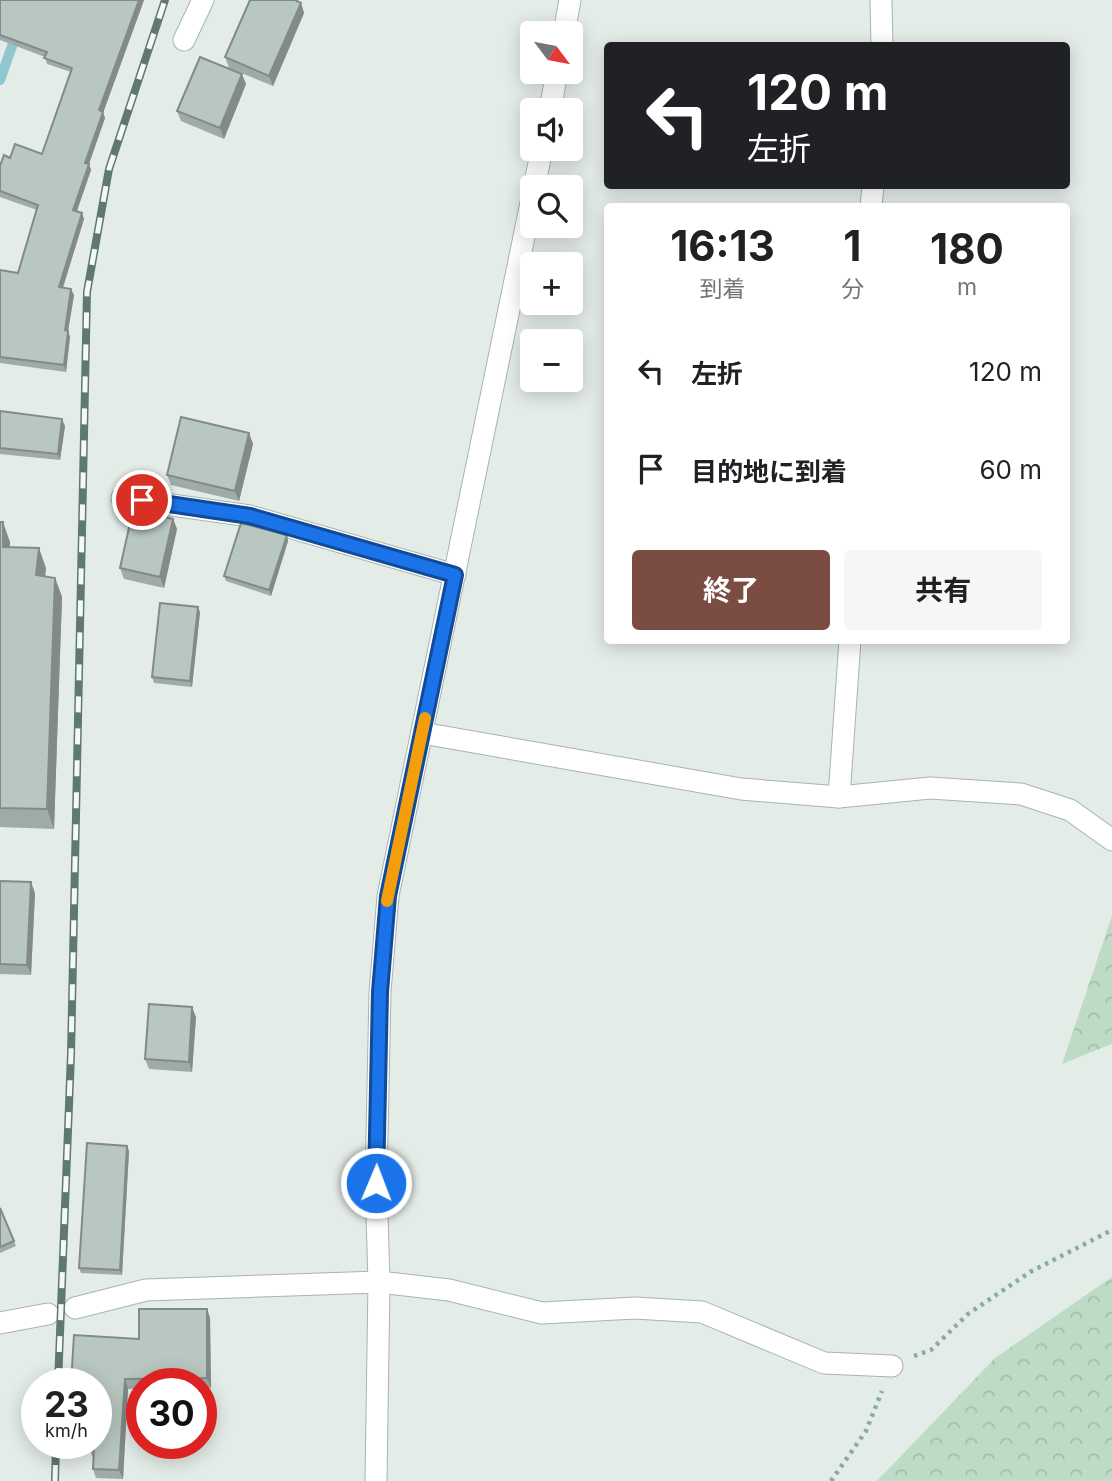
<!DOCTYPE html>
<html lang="ja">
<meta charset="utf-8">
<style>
:root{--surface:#fff;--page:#f6f6f6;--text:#202124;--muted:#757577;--accent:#7a4c42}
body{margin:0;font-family:Inter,"Noto Sans JP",sans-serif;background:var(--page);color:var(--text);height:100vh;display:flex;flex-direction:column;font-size:26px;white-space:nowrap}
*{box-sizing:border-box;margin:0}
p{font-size:23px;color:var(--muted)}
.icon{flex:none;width:38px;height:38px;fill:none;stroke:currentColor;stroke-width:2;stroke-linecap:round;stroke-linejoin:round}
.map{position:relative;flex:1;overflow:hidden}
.panel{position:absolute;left:604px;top:203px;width:466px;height:441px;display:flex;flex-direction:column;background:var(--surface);border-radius:7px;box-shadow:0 4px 18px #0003}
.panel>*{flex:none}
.top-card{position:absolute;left:604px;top:42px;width:466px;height:147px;border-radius:7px;box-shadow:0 4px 18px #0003;background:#202124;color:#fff;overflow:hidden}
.needle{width:46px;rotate:122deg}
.fabs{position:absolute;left:520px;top:21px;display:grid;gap:14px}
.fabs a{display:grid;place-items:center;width:63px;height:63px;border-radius:7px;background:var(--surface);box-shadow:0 4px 18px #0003;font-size:35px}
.speed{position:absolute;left:21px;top:1368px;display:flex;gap:14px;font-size:35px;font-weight:700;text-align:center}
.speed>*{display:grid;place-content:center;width:91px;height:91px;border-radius:50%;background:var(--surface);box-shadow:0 4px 18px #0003;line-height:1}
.speed small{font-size:18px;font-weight:400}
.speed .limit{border:10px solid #d22;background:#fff;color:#111}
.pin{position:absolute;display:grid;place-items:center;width:60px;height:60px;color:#fff;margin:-30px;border:4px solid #fff;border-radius:50%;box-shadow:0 2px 7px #0007}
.me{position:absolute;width:77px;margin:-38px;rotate:1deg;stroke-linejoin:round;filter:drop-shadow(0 0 5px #0008)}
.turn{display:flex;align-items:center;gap:24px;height:147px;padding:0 28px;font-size:32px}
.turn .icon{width:91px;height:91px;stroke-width:2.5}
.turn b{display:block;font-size:49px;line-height:60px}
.eta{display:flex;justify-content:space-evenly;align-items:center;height:119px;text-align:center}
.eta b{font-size:42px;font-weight:700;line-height:49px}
.primary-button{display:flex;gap:14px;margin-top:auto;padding:14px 28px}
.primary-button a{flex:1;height:80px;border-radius:7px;background:var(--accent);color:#fff;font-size:28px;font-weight:700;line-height:80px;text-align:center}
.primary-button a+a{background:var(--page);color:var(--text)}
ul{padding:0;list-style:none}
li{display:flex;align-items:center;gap:21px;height:98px;padding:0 28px}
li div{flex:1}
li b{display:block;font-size:26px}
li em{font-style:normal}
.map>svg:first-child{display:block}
.forest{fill:url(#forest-crowns)}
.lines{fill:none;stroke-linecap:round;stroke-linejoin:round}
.stream{stroke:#90c6cd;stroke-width:10}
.minor-casing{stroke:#a7b4af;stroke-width:23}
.path{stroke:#87ad9f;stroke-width:4.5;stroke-dasharray:3.5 5;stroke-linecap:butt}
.minor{stroke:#fff;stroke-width:21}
.rail-casing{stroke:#5f7870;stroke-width:8}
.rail{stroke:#f4f9f6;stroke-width:5;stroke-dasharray:16;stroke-linecap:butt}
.wall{fill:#9faba6}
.shaded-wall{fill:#828b87}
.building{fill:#b9c7c1;stroke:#828b87;stroke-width:2}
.route-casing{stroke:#114b97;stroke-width:18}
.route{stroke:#1a73e8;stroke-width:12}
.slow{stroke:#f59e0b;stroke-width:12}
</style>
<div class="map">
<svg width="1112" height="1481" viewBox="0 0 1112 1481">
<defs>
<pattern id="forest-crowns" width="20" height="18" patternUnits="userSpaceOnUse" patternTransform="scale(1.75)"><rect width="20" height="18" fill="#bedcc5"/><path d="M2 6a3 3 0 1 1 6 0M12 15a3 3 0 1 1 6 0" fill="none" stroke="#a3beaa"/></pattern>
</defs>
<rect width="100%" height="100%" fill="#e4ece8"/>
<!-- forest -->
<g class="forest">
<polygon points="1112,916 1112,1044 1062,1064"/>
<polygon points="1112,1277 1112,1481 877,1481 995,1358"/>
</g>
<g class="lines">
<!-- stream -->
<polyline class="stream" points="0,80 17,32"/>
<defs>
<g id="minor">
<polyline points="881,0 882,46"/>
<polyline points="564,33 570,0"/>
<polyline points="184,40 203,0"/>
<polyline points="550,110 557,72"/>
<polyline points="534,187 542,149"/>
<polyline points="871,206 873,186"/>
<polyline points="122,498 250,516 455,575"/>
<polyline points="422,733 741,789 839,797 930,788 1021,794 1070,810 1112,840"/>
<polyline points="839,797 850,640"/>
<polyline points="75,1308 146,1290 379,1282 449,1290 542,1313 635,1308 702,1312 824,1363 892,1366"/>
<polyline points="0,1323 48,1314"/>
<polyline points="376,1481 379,1282 376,1183 380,992 388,896 532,198"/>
</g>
</defs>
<!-- minor casing -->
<use href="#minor" class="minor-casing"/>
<!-- path -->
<g class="path">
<polyline points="914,1356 931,1350 968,1314 1030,1272 1112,1230"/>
<polyline points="831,1481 866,1431 882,1391"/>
</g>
<!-- minor -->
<use href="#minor" class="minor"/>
<defs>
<g id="rail">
<polyline points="58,1384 71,1054 87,292 109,169 165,0"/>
<polyline points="55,1481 56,1444"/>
</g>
</defs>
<!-- rail casing -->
<use href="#rail" class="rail-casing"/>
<!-- rail -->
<use href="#rail" class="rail"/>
</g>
<!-- wall -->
<g class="wall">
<polygon points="0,0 144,0 103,113 105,118 89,164 91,170 77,211 84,219 63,288 74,295 68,331 70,337 66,372 0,363 0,270 18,273 37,210 0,197 0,166 10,158 42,154 71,72 47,64 45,57 0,40"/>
<polygon points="301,3 304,13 273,86 229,68 225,57"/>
<polygon points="246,84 224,139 181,121 177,111"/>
<polygon points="0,411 65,426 60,460 0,454"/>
<polygon points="249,433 253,444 239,501 171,485 167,475"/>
<polygon points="173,519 177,529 164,588 124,579 120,568"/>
<polygon points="0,522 10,542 10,548 46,568 45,576 55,578 62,597 54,829 0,827"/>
<polygon points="287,535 288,541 271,596 226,581 224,576"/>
<polygon points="200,612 192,687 154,683 152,677"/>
<polygon points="0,881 35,893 31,975 0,974"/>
<polygon points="196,1017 192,1072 149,1069 145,1059"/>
<polygon points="127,1146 129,1151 122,1275 81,1273 79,1268"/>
<polygon points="0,1208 16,1246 0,1253"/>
<polygon points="207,1309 210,1318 211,1388 201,1388 201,1384 142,1384 142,1389 128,1389 123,1479 96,1478 93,1469 94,1456 92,1456 89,1446 78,1445 77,1444 96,1444 139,1339"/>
</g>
<!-- shaded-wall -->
<g class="shaded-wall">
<polygon points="139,0 144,0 103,113 105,118 87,169 85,163 99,110"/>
<polygon points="301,3 304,13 273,86 269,76"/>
<polygon points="242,74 246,84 224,139 220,128"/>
<polygon points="89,164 91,170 75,216 73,210"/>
<polygon points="82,213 84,219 61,293 59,287"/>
<polygon points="71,289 74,295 68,331 70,337 66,372 64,365 65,330"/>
<polygon points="62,419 65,426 60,460 58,454"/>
<polygon points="249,433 253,444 239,501 235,491"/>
<polygon points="173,519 177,529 164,588 160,577"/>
<polygon points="3,522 10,542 10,567 3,547"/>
<polygon points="287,535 288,541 271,596 269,590"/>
<polygon points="39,548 46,568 43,594 36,575"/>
<polygon points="55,578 62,597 54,829 47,809"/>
<polygon points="198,607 200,612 192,687 190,681"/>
<polygon points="31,882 35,893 31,975 27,965"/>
<polygon points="192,1007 196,1017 192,1072 189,1062"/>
<polygon points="127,1146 129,1151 122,1275 120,1270"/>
<polygon points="207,1309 210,1318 211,1388 207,1378"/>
<polygon points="125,1379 128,1389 123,1479 119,1470"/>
</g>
<!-- building -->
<g class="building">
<polygon points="0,0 139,0 99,110 103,112 85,163 89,164 73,210 82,213 59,287 71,289 65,330 68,331 64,365 0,357 0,270 18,273 38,205 0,191 0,166 4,155 10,158 15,144 42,154 72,68 44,58 47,52 0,35"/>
<polygon points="250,0 295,0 301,3 269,76 225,57"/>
<polygon points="200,57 242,74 220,128 177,111"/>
<polygon points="0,411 62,419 58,454 0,448"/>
<polygon points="181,417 249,433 235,491 167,475"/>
<polygon points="133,510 173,519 160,577 120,568"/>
<polygon points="0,522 3,522 3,547 39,548 36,575 55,578 47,809 0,808"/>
<polygon points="241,523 287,535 269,590 224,576"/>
<polygon points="160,603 198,607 190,681 152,677"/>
<polygon points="0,881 31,882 27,965 0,964"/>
<polygon points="149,1004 192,1007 189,1062 145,1059"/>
<polygon points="87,1143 127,1146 120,1270 79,1268"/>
<polygon points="0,1208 14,1241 0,1247"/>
<polygon points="139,1309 207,1309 207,1378 125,1379 119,1470 93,1469 94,1447 89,1446 89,1444 96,1444 96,1384 71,1384 74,1335 139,1339"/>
</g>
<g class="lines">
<defs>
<polyline id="route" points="142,500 250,516 455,575 388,896 380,992 376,1183"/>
</defs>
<!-- route casing -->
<use href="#route" class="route-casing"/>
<!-- route -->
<use href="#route" class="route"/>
<!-- slow -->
<polyline class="slow" points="387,901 425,718"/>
</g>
</svg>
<div class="fabs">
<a><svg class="needle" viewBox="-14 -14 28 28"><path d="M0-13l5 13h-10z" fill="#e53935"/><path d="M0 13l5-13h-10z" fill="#757577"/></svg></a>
<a><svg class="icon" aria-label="sound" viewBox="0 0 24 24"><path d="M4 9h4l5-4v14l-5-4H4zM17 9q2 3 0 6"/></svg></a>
<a><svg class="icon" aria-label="search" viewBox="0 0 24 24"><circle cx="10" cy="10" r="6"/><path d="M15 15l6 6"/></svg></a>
<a>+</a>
<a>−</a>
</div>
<div class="speed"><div>23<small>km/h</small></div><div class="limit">30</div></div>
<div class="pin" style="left:142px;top:500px;background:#d93025"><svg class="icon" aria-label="arrive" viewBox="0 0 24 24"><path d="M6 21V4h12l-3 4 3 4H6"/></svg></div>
<svg class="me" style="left:376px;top:1183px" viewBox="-20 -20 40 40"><circle r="17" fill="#1a73e8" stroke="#fff" stroke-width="3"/><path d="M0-11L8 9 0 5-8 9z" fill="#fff"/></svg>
<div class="top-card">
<div class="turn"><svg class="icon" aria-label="left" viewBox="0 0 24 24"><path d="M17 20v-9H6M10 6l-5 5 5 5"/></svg><div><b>120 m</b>左折</div></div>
</div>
<section class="panel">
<div class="eta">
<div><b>16:13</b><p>到着</p></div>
<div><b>1</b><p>分</p></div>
<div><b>180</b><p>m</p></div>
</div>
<ul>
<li><svg class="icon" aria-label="left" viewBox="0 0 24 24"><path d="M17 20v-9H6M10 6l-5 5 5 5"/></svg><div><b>左折</b></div><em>120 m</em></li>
<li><svg class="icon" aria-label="arrive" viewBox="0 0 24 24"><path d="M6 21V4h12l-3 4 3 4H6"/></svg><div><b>目的地に到着</b></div><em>60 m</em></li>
</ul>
<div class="primary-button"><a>終了</a><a>共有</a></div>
</section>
</div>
